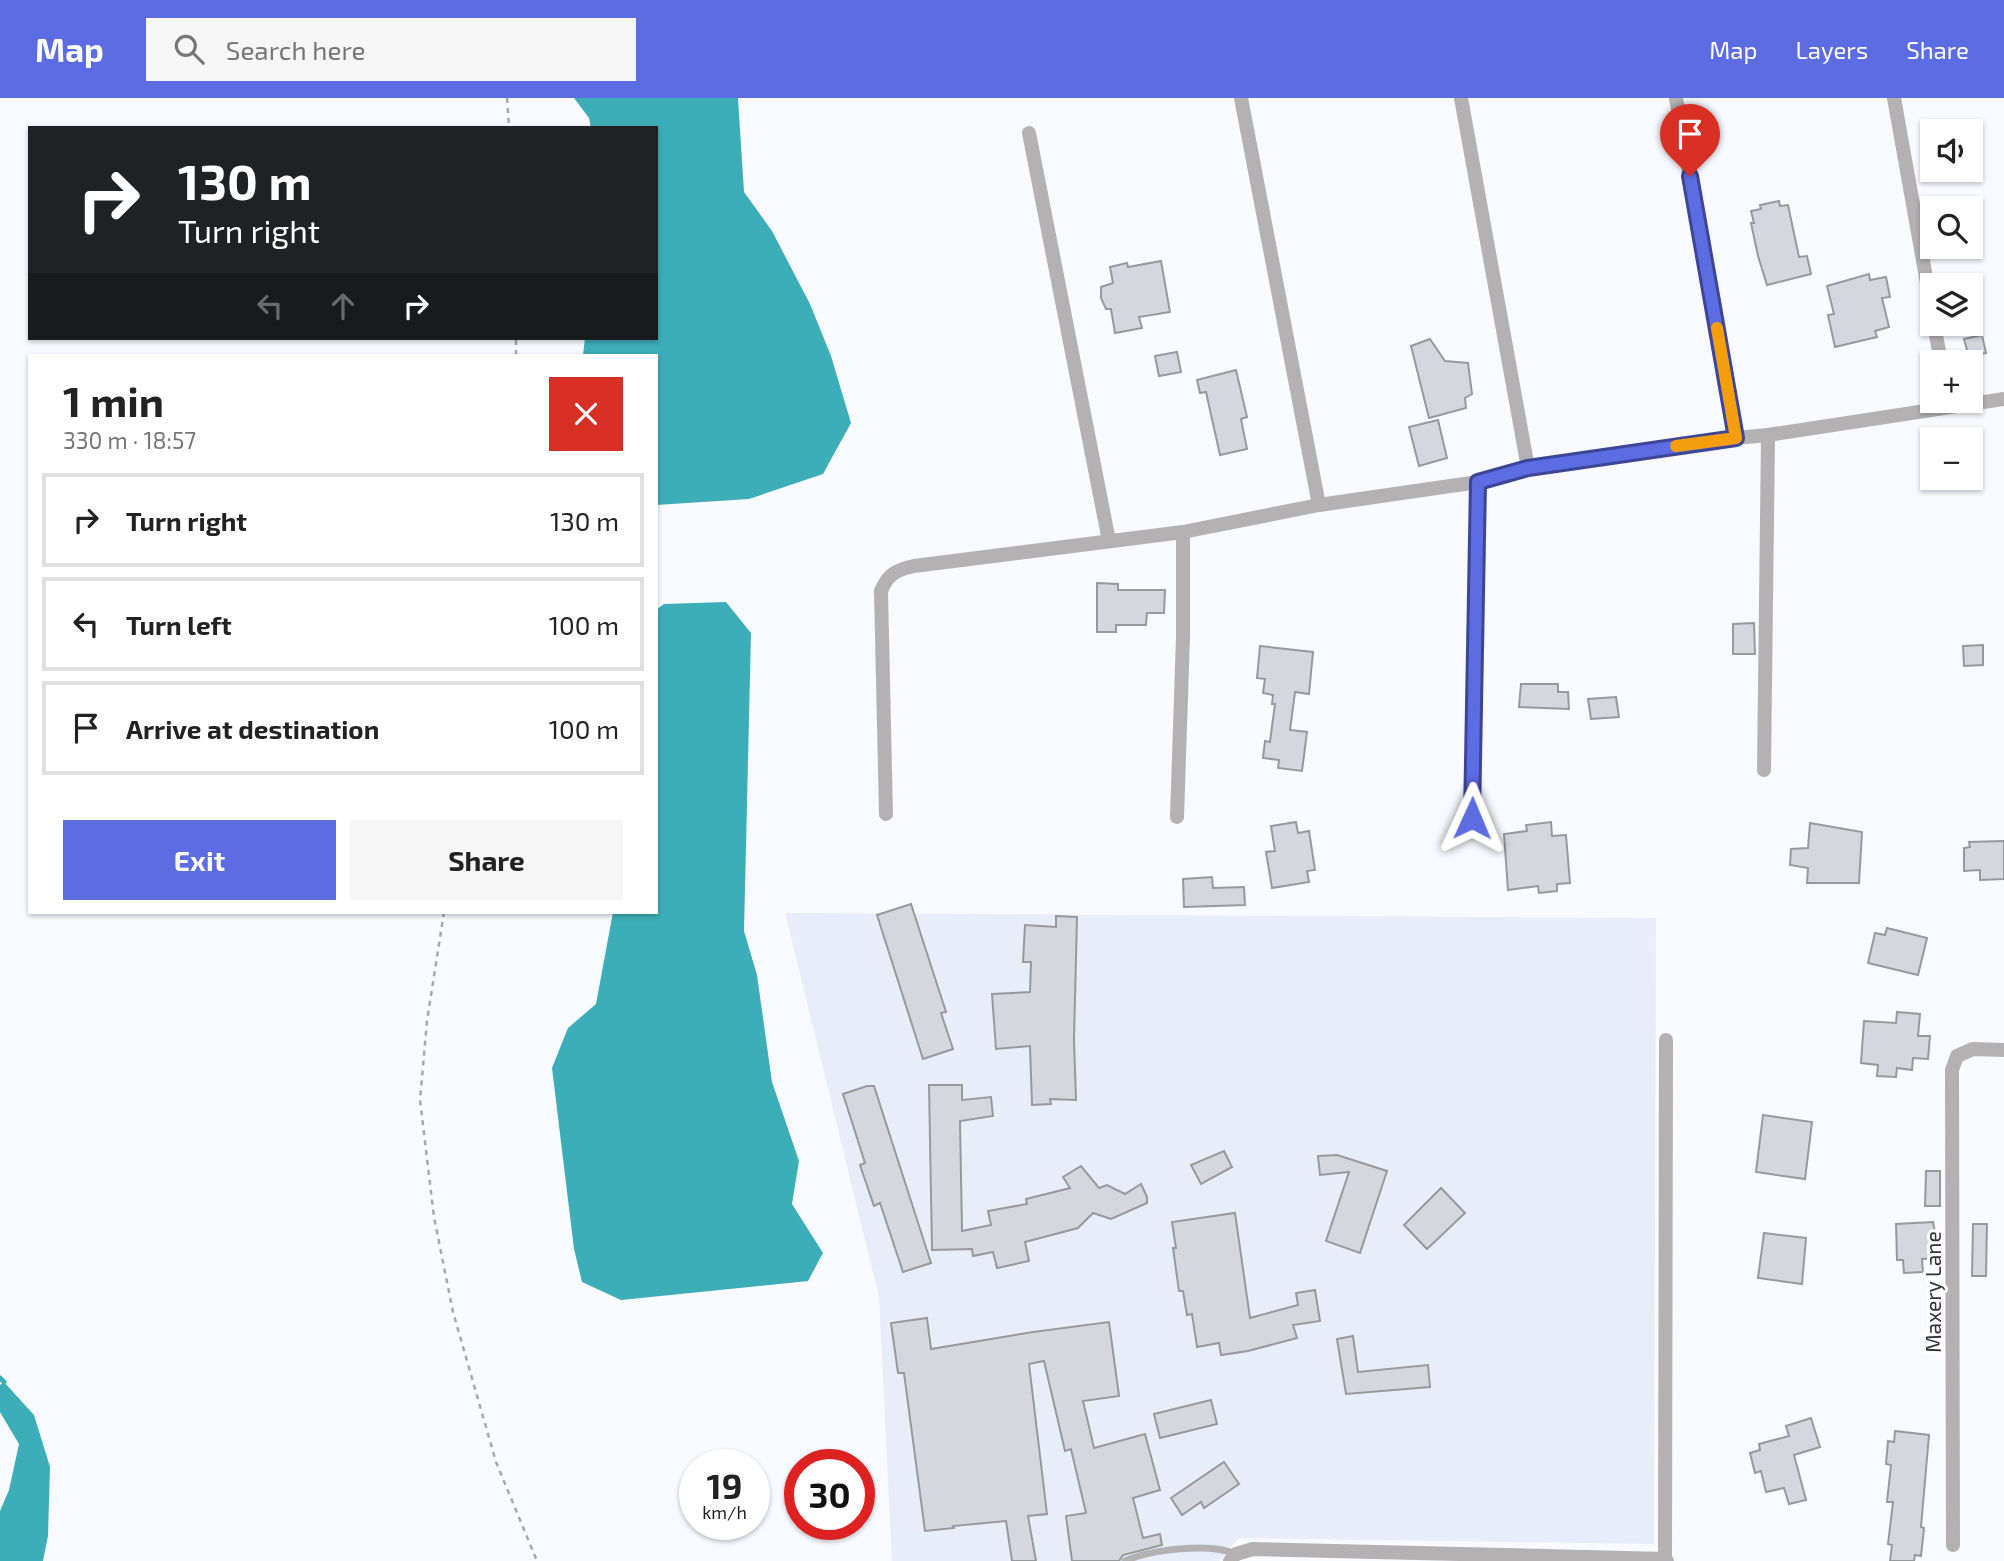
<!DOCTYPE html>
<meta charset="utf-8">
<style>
:root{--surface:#fff;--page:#f6f6f6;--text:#222;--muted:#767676;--line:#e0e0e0;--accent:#5c6ce3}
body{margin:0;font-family:"Exo 2",sans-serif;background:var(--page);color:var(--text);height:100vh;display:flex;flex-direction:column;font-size:26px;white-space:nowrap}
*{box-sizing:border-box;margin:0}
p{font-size:23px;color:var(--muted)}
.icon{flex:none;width:38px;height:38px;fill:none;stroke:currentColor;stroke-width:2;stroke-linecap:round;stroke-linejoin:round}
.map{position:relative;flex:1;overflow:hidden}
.panel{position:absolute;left:28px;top:256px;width:630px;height:560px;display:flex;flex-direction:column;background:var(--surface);border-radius:0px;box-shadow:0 2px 5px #0004}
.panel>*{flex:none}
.banner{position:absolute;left:28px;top:28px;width:630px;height:214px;border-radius:0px;box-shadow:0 2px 5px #0004;background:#202124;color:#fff;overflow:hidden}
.buttons{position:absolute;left:1920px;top:21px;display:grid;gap:14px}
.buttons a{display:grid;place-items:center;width:63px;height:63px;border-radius:0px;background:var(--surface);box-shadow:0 2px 5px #0004;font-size:35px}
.speed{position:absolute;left:679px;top:1351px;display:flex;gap:14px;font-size:35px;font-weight:700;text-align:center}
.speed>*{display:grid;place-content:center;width:91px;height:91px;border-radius:50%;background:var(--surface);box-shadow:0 2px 5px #0004;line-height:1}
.speed small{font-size:18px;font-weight:400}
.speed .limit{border:10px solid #d22;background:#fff;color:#111}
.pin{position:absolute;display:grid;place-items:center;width:60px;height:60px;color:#fff;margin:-72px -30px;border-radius:50% 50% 50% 0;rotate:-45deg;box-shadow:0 0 7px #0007}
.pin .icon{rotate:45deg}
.me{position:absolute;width:77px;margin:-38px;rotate:1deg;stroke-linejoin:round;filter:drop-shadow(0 0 5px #0008)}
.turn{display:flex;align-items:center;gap:24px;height:147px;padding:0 35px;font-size:32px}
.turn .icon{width:91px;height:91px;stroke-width:2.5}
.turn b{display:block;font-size:49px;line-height:60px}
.lanes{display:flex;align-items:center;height:66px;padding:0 35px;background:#0003;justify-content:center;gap:35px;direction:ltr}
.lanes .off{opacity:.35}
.round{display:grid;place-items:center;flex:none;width:74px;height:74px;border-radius:0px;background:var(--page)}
.head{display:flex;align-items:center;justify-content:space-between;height:119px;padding:0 35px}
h1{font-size:42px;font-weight:700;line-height:52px}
.action{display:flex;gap:14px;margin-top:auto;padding:14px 35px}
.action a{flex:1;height:80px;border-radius:0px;background:var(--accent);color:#fff;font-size:28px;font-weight:700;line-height:80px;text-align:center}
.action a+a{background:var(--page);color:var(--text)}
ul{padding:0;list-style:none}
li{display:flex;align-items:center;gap:21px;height:94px;margin:0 14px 10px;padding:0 21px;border:4px solid var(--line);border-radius:0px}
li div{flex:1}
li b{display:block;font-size:26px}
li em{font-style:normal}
header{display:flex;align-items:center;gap:42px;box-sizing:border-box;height:98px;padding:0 35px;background:var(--accent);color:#fff}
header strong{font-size:33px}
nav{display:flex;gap:38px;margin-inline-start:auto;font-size:24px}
.search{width:490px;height:63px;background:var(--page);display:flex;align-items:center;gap:18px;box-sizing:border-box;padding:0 24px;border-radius:0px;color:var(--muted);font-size:26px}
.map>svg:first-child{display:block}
.built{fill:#e8edf9}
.water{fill:#3dadb7}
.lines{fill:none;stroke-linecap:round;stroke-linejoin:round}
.stream{stroke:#3dadb7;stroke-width:5}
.building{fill:#d5d7dc;stroke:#97999d;stroke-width:2}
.path{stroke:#a6a8ab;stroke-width:2.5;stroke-dasharray:5 5;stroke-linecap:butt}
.service{stroke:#b4b1b2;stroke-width:7}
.minor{stroke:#b4b1b2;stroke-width:14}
.route-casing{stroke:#3c4694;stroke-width:18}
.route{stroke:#5c6ce3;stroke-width:12}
.slow{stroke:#f59e0b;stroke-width:12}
.labels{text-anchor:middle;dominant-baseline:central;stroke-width:6;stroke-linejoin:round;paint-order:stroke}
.street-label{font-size:21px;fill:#313233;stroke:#fff}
</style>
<header>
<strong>Map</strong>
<div class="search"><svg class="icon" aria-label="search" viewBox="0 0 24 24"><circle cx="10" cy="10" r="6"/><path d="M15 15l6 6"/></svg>Search here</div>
<nav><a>Map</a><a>Layers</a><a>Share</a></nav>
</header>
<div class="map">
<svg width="2004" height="1463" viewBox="0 0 2004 1463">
<rect width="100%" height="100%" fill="#f8faff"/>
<!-- built -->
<polygon class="built" points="785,815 1656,820 1654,1446 1239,1440 1219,1463 892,1463 879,1199"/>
<!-- water -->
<g class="water">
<polygon points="574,0 738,0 744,94 772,133 810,206 831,258 851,325 823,376 749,401 656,407 656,257 583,257 585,240 656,240 656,30 591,30 589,20"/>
<polygon points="726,504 751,535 744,833 757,877 772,984 799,1063 792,1106 823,1155 808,1183 621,1202 582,1184 574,1151 552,970 568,930 596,906 613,814 656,814 656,512 664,506"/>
<polygon points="4,1284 34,1317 50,1369 48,1438 43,1463 0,1463 0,1413 9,1392 19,1346 0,1314 0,1287"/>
</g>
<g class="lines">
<!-- stream -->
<polyline class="stream" points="0,1280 4,1284"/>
</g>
<!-- building -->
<g class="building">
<polygon points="1779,103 1780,108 1788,107 1799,159 1807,158 1811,176 1767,187 1758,158 1751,125 1754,125 1751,113 1761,111 1760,107"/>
<polygon points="1161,163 1170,214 1139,219 1142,230 1115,235 1111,211 1106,211 1101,200 1101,189 1113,185 1110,169 1127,165 1128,169"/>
<polygon points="1869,176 1870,182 1886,179 1890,199 1882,200 1889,229 1875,233 1877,239 1835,249 1828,217 1834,216 1827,188"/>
<polygon points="1982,237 1986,255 1969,259 1964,241"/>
<polygon points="1430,241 1445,263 1468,265 1472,296 1465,300 1466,310 1429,320 1411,248"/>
<polygon points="1177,254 1181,274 1159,278 1155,258"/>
<polygon points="1236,272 1247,319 1241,321 1247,351 1220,357 1206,294 1200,295 1197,282"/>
<polygon points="1438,322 1447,360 1419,368 1409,329"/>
<polygon points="1097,485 1118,486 1118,492 1165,492 1164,515 1147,515 1146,527 1116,527 1116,534 1097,534"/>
<polygon points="1754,525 1755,556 1733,556 1733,526"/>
<polygon points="1983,547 1983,567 1964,568 1963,548"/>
<polygon points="1260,548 1313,554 1309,596 1295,594 1290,632 1307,634 1302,673 1278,670 1279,662 1263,660 1265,643 1270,644 1275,606 1272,606 1273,597 1263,595 1265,581 1257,580"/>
<polygon points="1521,586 1558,586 1558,594 1568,594 1569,611 1519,609"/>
<polygon points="1616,599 1619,619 1591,621 1588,601"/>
<polygon points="1296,724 1298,735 1309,733 1315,772 1307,773 1309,784 1272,790 1266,754 1275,753 1271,728"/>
<polygon points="1551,724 1552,738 1566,737 1570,785 1557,786 1557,793 1539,795 1538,788 1508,792 1504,736 1527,733 1526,727"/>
<polygon points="1810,725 1862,734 1859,785 1807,785 1808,770 1790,767 1791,751 1808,750"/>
<polygon points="2004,743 2004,781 1980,782 1980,772 1964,773 1964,750 1970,749 1969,744"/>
<polygon points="1212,779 1213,790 1244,789 1245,807 1184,809 1183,781"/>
<polygon points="911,806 946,914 941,915 953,951 923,961 877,817"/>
<polygon points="1056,818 1077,819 1074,942 1076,1002 1050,1001 1051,1006 1032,1007 1030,948 996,951 992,896 1030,894 1031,864 1023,864 1025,827 1056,829"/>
<polygon points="1887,830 1927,840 1918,877 1868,865 1875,835 1885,837"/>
<polygon points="1897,914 1920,916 1918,938 1930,938 1928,961 1913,960 1912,972 1897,970 1896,979 1877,978 1878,967 1861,965 1864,923 1896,925"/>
<polygon points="929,987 962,987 962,1002 991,999 993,1018 960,1023 962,1133 991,1127 988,1113 1027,1106 1026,1101 1070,1090 1063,1079 1081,1068 1099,1090 1107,1087 1125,1096 1141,1086 1147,1099 1147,1105 1111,1121 1093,1115 1078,1130 1025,1144 1029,1163 997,1170 993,1154 973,1158 972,1151 932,1152"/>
<polygon points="867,988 874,988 931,1165 903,1174 880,1105 874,1108 860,1067 865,1065 843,996"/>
<polygon points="1763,1017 1812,1024 1805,1081 1756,1074"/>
<polygon points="1224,1053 1232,1069 1201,1086 1191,1067"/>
<polygon points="1337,1057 1387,1073 1360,1155 1326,1143 1349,1074 1320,1077 1318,1058"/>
<polygon points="1926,1073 1940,1073 1940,1108 1925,1108"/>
<polygon points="1441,1090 1465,1115 1427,1151 1404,1127"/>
<polygon points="1235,1115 1250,1220 1298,1207 1296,1195 1315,1192 1320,1223 1293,1227 1297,1240 1248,1253 1221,1257 1219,1245 1197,1249 1192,1216 1187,1217 1183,1193 1179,1193 1173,1150 1176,1150 1172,1124"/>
<polygon points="1933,1124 1940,1160 1922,1161 1923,1174 1904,1175 1903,1162 1897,1162 1896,1126"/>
<polygon points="1973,1126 1987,1126 1986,1178 1972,1178"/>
<polygon points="1764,1135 1806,1140 1802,1186 1758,1180"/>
<polygon points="927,1220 931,1251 1033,1234 1109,1224 1119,1298 1083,1303 1094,1350 1145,1336 1160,1392 1133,1400 1143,1440 1160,1436 1162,1447 1123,1457 1119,1463 1072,1463 1066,1418 1086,1415 1071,1351 1065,1353 1044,1263 1029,1266 1047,1416 1028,1418 1036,1463 1012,1463 1006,1423 953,1428 954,1430 925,1433 904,1275 898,1275 891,1225"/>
<polygon points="1353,1238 1358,1274 1428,1267 1430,1289 1346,1296 1337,1241"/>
<polygon points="1211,1302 1217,1326 1160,1340 1154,1316"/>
<polygon points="1811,1320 1820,1349 1794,1357 1806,1402 1789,1406 1784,1390 1766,1394 1761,1373 1755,1375 1750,1355 1760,1352 1759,1346 1789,1338 1786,1328"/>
<polygon points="1895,1333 1929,1337 1921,1429 1924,1430 1921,1458 1915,1457 1914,1463 1890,1463 1892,1447 1888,1446 1893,1404 1887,1404 1891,1367 1886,1366 1888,1343 1894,1344"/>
<polygon points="1224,1364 1239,1386 1204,1410 1201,1404 1182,1417 1171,1400"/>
</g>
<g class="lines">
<!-- path -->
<g class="path">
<polyline points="507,0 509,30"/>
<polyline points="516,257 516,240"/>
<polyline points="444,814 427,923 420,1002 434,1119 453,1214 496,1364 537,1463"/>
</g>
<!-- service -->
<path class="service" d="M1125 1463C1149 1452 1210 1444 1235 1456"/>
<!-- minor -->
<g class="minor">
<polyline points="1241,0 1319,407"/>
<polyline points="1461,0 1528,370"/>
<polyline points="1676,0 1736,340"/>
<polyline points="1894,0 1932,213"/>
<polyline points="1029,35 1109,443"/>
<polyline points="1934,226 1941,264"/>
<polyline points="1764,672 1768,337"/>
<path d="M886 716 881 493C888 476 896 472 914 468L1183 434 1319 407 1478 384 1528 370 1736 340 1768 337 2004 301"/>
<polyline points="1177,719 1183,539 1183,434"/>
<polyline points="1472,720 1478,384"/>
<polyline points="1953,1447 1952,972 1957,958 1973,951 2004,952"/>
<polyline points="1665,1461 1666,942"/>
<polyline points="1230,1463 1236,1456 1253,1451 1665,1461 1667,1463"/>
</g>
</g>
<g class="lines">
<defs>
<polyline id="route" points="1472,720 1478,384 1528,370 1736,340 1690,78"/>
</defs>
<!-- route casing -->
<use href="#route" class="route-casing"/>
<!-- route -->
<use href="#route" class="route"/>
<!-- slow -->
<polyline class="slow" points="1676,348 1736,340 1717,230"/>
</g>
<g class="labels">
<!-- street labels -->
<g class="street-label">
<text transform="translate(1932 1194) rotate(-90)">Maxery Lane</text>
</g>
</g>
</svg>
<div class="buttons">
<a><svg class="icon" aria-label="sound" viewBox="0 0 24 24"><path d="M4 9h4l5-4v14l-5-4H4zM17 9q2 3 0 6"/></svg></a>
<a><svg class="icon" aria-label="search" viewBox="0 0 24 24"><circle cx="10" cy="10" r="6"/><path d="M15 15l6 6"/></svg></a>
<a><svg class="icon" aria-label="layers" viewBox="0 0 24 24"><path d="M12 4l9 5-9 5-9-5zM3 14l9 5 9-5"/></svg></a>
<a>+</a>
<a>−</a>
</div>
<div class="speed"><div>19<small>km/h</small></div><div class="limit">30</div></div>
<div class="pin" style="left:1690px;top:78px;background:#d93025"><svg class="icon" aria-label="arrive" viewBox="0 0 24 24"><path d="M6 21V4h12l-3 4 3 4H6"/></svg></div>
<svg class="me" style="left:1472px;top:720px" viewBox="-20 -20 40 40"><path d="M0-17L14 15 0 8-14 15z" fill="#5c6ce3" stroke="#fff" stroke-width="4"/></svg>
<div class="banner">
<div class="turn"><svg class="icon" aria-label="right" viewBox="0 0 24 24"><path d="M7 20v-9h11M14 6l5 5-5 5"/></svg><div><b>130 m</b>Turn right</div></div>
<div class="lanes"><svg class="icon off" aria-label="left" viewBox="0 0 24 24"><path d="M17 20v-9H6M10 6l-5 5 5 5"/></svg><svg class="icon off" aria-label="ahead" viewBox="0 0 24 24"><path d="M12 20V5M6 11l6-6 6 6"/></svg><svg class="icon" aria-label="right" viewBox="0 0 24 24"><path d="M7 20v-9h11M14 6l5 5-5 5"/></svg></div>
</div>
<section class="panel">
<div class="head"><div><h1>1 min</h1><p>330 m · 18:57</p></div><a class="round" style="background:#d93025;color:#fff"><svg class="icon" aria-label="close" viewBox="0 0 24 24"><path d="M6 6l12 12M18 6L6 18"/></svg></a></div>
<ul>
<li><svg class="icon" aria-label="right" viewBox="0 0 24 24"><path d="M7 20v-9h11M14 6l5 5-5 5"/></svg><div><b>Turn right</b></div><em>130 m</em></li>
<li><svg class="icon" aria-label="left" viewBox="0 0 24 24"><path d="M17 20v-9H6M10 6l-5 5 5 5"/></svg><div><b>Turn left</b></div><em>100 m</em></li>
<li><svg class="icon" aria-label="arrive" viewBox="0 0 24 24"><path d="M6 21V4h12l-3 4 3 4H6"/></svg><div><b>Arrive at destination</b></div><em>100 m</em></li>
</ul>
<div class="action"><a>Exit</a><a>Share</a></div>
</section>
</div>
